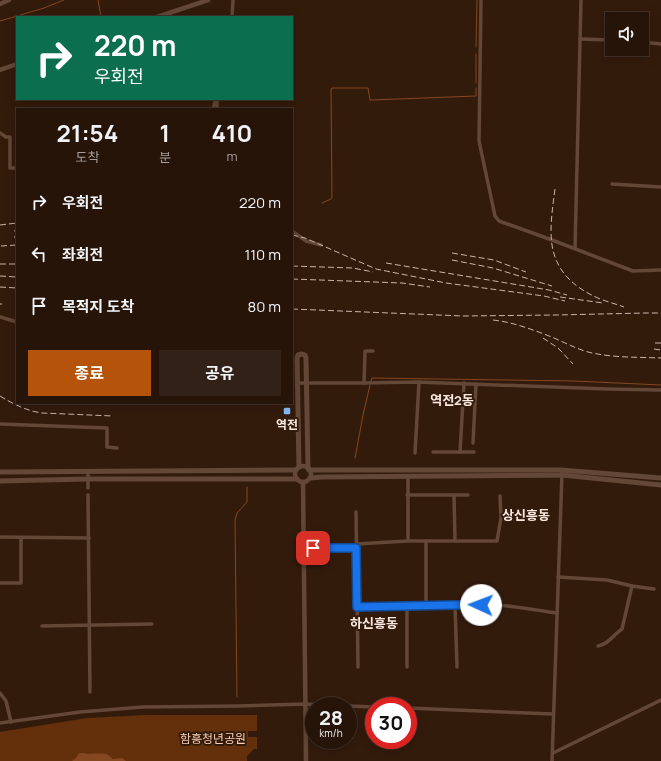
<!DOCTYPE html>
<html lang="ko">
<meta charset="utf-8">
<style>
:root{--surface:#261409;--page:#322117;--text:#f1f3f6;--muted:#a49e9c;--line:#42332a;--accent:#b45309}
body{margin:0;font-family:Manrope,"Noto Sans KR",sans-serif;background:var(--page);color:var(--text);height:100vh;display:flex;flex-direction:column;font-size:15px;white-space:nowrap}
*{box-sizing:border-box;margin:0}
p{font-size:13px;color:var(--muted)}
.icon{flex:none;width:22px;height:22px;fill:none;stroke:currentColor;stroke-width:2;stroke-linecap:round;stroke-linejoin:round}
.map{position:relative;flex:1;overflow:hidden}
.side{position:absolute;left:16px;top:108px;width:277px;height:296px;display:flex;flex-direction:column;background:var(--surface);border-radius:0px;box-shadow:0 2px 10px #0003,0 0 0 1px var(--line)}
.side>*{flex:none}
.guide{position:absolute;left:16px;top:16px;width:277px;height:84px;border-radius:0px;box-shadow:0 2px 10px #0003,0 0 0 1px var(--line);background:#0b6e4f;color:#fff;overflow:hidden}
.controls{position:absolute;left:605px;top:12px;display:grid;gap:8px}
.controls a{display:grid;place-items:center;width:44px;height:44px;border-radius:0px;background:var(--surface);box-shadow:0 2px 10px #0003,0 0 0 1px var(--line);font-size:20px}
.speed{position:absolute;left:305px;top:697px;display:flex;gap:8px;font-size:20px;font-weight:700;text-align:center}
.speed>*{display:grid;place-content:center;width:52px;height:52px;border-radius:50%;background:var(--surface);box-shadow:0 2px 10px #0003,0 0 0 1px var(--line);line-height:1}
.speed small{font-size:10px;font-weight:400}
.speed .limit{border:6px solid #d22;background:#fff;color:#111}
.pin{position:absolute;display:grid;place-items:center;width:34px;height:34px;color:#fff;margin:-17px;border-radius:8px;box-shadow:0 2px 6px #0006}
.me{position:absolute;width:44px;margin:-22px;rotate:272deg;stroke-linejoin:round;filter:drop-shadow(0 0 3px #0008)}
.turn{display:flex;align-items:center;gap:14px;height:84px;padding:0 12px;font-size:18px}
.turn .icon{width:52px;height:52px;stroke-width:2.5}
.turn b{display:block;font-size:28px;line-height:34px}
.eta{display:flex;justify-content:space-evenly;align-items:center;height:68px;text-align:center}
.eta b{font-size:24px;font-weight:700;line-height:28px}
.action{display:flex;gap:8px;margin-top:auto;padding:8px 12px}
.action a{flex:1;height:46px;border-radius:0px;background:var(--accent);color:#fff;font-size:16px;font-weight:700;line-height:46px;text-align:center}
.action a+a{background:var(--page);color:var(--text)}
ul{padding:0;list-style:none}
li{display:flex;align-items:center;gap:12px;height:52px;padding:0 12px}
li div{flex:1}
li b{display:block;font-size:15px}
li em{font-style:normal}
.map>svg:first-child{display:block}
.green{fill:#63300b}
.water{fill:#84471f}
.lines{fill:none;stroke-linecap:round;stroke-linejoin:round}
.stream{stroke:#84471f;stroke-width:1}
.minor{stroke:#634737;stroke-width:3.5}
.tertiary{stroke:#634737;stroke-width:4.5}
.secondary{stroke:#634737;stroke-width:5}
.rail{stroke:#c8b6aa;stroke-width:1;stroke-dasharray:6 3;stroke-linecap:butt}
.route-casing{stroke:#114b97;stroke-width:10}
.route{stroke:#1a73e8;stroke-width:7}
.poi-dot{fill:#82bcfa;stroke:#331b0c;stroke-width:1.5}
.labels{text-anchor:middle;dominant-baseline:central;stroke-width:4;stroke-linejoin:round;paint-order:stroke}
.poi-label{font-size:12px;font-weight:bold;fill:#fae9df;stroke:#331b0c}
.park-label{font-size:12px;fill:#f8ccb2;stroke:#331b0c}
.neighbourhood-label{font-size:13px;font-weight:bold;fill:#fae9df;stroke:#331b0c}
</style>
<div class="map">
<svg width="661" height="761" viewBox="0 0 661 761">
<rect width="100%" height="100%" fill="#331b0c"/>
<!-- green -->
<polygon class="green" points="147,715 257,715 257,731 248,731 248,737 257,737 257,749 254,749 247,756 247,761 0,761 0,732 87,718"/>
<!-- water -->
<path class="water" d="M82 753C89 755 104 752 108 755 110 756 111 758 113 759L122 758 126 761H72L77 757 78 754Z"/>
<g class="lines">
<!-- stream -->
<g class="stream">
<polyline points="98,0 101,17"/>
<polyline points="0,21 44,8 64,0"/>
<polyline points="476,47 477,0"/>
<polyline points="476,83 476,54"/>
<polyline points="322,203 331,199 332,197 331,89 332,88 368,88 370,100 371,100 476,96 476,88"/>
<polyline points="371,381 372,378 574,381 661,385"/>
<polyline points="355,458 363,415 370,385"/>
<polyline points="237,697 235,520 237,513 247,502 247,487"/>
</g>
<!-- minor -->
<g class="minor">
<polyline points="481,0 479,141 495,216 499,221 552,240 633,271 661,270"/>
<polyline points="232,17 233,0"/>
<polyline points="580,39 612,40"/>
<polyline points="642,42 661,44"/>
<polyline points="217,99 217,109"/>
<polyline points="213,109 216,99"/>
<polyline points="0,133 6,137 10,137 10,168 17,168"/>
<polyline points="612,184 661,187"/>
<polyline points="292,231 306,241 321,245"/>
<polyline points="575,249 581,0"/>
<polyline points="0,317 17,322"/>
<polyline points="298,383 364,383 416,382 607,389 661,390"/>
<polyline points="364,383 365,351 373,351"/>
<polyline points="0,424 107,428 107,447 117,448"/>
<polyline points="473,443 476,384"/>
<polyline points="433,452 474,452"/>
<polyline points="460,452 464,383"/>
<polyline points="415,453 419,382"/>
<polyline points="88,471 88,488"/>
<polyline points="88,495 90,692"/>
<polyline points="407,495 468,495"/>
<polyline points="454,495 455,541"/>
<polyline points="356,512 358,667"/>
<polyline points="0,537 89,538"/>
<polyline points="408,541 408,476"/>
<polyline points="426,541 426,605"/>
<polyline points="356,544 408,541 497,541 501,518 500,496"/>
<polyline points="303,548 356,548"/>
<polyline points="558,577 607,580 632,586 654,589"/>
<polyline points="0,583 21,583 21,538"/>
<polyline points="455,605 457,667"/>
<polyline points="407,606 407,667"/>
<path d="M357 607C407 606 458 602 508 606 525 608 541 611 557 613"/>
<polyline points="42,626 152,624"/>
<path d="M598 646C609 644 613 635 622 629L632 586"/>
<polyline points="0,693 6,701 11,722"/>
<polyline points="348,706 374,707"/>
<polyline points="408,708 553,714"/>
<polyline points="0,723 80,712 143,707 239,706 305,704 345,706"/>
<polyline points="553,753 661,700"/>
<polyline points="552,761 562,473"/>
</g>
<!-- tertiary -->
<g class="tertiary">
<polyline points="0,4 9,0"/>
<polyline points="157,17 208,0"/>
<polyline points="0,70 17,64"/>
<circle cx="303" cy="474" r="8"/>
<polyline points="303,482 306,761"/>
</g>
<!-- secondary -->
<g class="secondary">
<polyline points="299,467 297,358 298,355 302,354 305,355 306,358 308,469"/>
<polyline points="309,470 561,470 661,478"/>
<polyline points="0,472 296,470"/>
<polyline points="310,478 322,477 562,475 661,485"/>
<polyline points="0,481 88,479 297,479"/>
</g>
<!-- rail -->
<g class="rail">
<path d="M555 189C553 204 551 218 551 232 551 267 570 286 600 299 608 302 616 304 624 307"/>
<polyline points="0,225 17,223"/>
<polyline points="14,231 17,230"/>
<polyline points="292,235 305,238 376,269 446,283 544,296 565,301"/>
<polyline points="14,237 17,237"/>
<polyline points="1,246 17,245"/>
<polyline points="452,253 494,260 526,272"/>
<polyline points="452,260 493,268 552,286"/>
<polyline points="386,263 549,290 567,295"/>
<polyline points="0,264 17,264"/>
<polyline points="292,266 353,268 373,272"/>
<polyline points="0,276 17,277"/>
<polyline points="292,279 402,283 430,287"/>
<polyline points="0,287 17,288"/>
<polyline points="560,297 603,303"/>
<polyline points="0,304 2,304"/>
<polyline points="292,309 463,316 556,315 645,313 661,313"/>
<path d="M493 320C512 322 531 329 549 336 562 341 574 348 588 352 612 358 637 357 661 358"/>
<polyline points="543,338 558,348 573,364"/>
<polyline points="655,343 661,343"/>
<polyline points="654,349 661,350"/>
<path d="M0 396C13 404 27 411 42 413L113 416"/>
</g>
</g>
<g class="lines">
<defs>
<polyline id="route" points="313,548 356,548 357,607 455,605 481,605"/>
</defs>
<!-- route casing -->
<use href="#route" class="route-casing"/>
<!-- route -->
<use href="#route" class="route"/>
</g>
<!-- markers -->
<rect class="poi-dot" x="283" y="407" width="8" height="8" rx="2"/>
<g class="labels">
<!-- poi labels -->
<g class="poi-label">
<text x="287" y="424">역전</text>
</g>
<!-- park labels -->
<g class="park-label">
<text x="213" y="738">함흥청년공원</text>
</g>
<!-- neighbourhood labels -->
<g class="neighbourhood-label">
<text x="452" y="400">역전2동</text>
<text x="526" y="515">상신흥동</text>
<text x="374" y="623">하신흥동</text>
</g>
</g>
</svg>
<div class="controls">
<a><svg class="icon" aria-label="sound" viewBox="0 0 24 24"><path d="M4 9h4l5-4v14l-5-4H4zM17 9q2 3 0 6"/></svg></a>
</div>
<div class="speed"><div>28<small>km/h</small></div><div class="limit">30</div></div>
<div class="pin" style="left:313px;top:548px;background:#d93025"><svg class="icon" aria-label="arrive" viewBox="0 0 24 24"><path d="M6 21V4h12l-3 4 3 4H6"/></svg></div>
<svg class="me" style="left:481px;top:605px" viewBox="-20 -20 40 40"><circle r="19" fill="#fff"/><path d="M0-13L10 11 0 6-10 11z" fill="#1a73e8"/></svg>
<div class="guide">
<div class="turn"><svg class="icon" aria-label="right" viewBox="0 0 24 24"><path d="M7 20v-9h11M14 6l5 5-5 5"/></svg><div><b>220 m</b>우회전</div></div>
</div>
<section class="side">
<div class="eta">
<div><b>21:54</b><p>도착</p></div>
<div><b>1</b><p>분</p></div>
<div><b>410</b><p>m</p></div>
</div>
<ul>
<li><svg class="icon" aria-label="right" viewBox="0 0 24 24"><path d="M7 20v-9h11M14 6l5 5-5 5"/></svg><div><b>우회전</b></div><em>220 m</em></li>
<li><svg class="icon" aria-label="left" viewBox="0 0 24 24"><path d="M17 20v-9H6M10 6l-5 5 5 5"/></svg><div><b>좌회전</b></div><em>110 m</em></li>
<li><svg class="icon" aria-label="arrive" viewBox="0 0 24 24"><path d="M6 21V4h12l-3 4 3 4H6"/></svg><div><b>목적지 도착</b></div><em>80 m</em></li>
</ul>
<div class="action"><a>종료</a><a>공유</a></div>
</section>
</div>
